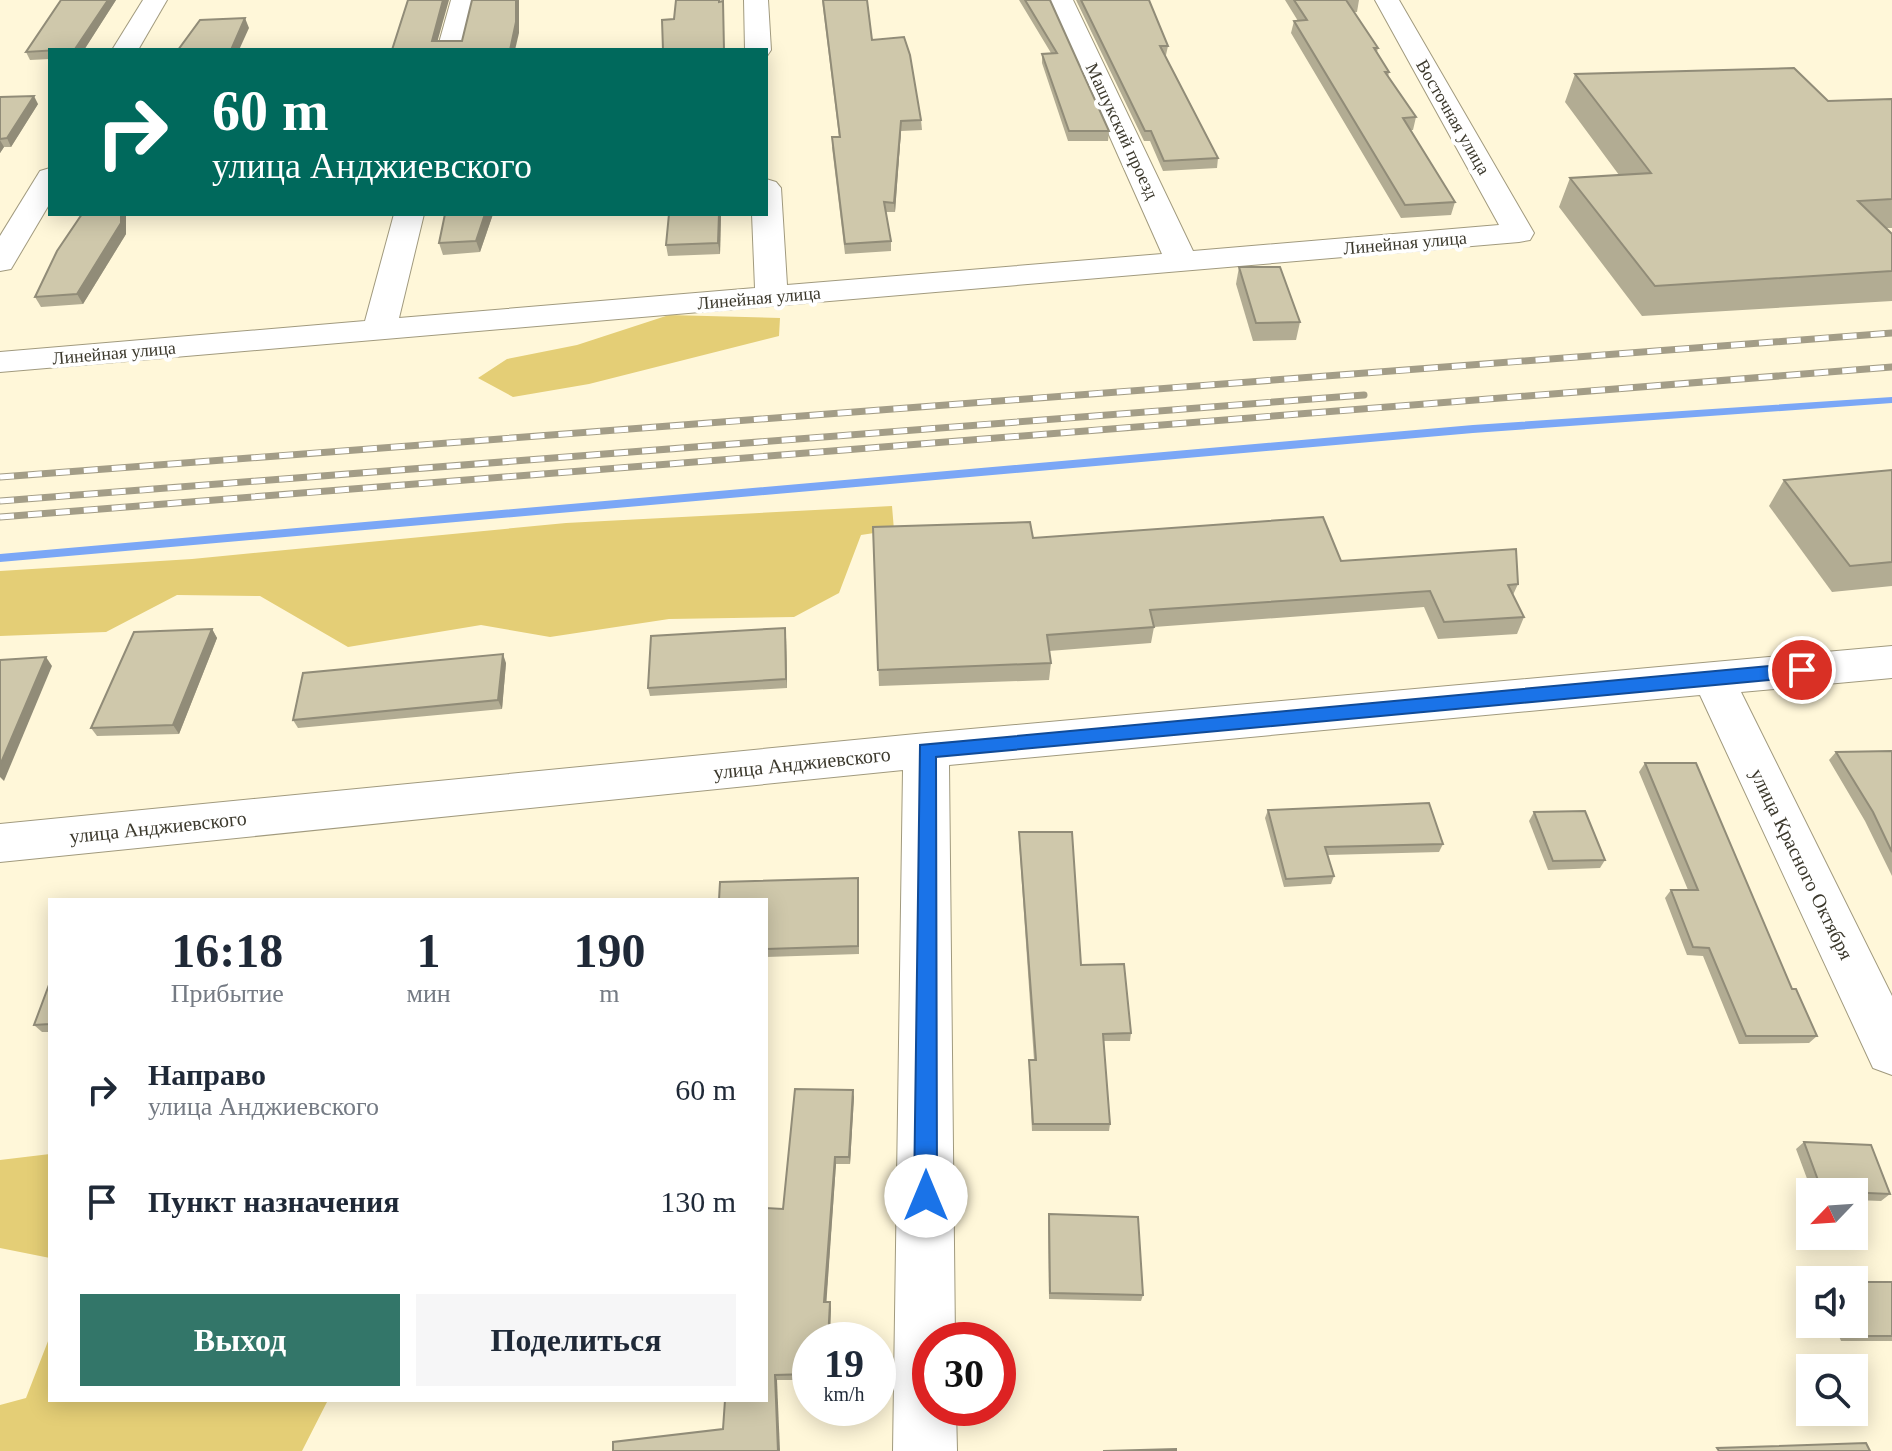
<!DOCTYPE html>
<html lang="ru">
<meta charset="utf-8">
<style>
:root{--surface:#fff;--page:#f6f6f7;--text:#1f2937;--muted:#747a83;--accent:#337669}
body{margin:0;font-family:Georgia,serif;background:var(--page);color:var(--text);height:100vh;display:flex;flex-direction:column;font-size:30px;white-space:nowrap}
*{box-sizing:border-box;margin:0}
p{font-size:26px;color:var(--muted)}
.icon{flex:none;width:44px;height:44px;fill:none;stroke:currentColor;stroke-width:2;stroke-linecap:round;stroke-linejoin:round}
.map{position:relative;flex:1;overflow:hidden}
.side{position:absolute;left:48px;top:898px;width:720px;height:504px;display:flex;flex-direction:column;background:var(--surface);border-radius:0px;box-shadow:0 4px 20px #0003}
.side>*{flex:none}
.guide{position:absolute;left:48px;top:48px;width:720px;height:168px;border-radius:0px;box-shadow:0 4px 20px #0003;background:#00695c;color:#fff;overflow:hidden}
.needle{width:52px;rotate:245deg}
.tools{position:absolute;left:1796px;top:1178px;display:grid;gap:16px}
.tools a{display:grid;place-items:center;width:72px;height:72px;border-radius:0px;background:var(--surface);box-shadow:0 4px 20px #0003;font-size:40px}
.speed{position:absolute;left:792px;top:1322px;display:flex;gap:16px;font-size:40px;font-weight:700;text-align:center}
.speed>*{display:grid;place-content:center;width:104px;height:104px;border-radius:50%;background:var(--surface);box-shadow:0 4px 20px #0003;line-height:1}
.speed small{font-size:20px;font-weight:400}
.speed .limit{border:12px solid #d22;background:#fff;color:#111}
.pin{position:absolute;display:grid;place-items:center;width:68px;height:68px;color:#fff;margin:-34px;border:4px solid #fff;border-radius:50%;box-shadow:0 2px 8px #0007}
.me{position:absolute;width:88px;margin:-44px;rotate:0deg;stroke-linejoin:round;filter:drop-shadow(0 0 6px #0008)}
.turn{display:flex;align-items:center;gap:28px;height:168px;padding:0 32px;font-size:36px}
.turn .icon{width:104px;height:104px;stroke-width:2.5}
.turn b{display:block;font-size:56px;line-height:68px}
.eta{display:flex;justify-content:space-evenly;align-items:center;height:136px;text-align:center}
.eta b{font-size:48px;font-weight:800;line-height:56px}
.action{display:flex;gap:16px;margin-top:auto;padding:16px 32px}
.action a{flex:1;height:92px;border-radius:0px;background:var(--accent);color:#fff;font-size:32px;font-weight:800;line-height:92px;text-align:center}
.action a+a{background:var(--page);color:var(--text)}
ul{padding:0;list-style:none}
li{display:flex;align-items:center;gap:24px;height:112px;padding:0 32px}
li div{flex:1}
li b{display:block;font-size:30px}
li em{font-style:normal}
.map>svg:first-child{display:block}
.green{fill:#e4ce76}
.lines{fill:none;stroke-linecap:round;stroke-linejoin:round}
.stream{fill:#7ba7f6;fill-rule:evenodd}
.street-casing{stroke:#a19a7e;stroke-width:2}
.street{fill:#fff;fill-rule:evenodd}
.rail-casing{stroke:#a39d87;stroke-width:7}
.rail{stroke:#fff;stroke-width:5;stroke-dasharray:14;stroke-linecap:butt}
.wall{fill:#b2ac93}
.shaded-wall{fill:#918c78}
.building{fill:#cfc8ab;stroke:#918c78;stroke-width:2}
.route{fill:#1a73e8;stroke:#114b97;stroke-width:2}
.labels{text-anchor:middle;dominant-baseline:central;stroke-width:8;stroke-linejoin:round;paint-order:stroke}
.far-street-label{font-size:18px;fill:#3c392d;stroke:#fff}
.street-label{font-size:20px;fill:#3c392d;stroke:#fff}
</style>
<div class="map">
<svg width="1892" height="1451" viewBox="0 0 1892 1451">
<rect width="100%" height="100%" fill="#fff7d9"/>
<!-- green -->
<g class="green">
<polygon points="669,315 780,318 779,336 589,384 513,397 478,378 507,359 577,345"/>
<polygon points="892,506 894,530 861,535 839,593 794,617 669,619 550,637 481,625 348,647 260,596 177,595 106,632 0,636 0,571 192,559 566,523"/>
<polygon points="50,1154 50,1258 0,1248 0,1160"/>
<polygon points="50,1336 50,1400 328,1400 302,1451 0,1451 0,1405 26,1398"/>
</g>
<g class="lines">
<!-- stream -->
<polygon class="stream" points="1892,397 1892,403 1473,433 0,562 0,554 1473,425"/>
<defs>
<g id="street">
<polygon points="143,0 167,0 138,50 112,50"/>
<polygon points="451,0 475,0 463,50 437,50"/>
<polygon points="744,0 768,0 771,50 767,56 766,50 745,50"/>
<polygon points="1049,0 1073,0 1193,251 1499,225 1375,0 1399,0 1534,233 1530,240 1519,242 0,372 0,352 365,321 394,214 424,214 399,318 755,288 752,214 766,214 766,179 776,182 781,188 787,285 1162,254"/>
<polygon points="50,168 50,203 11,269 0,271 0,236 40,171"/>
<polygon points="1892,646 1892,678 1741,692 1892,996 1892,1075 1873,1068 1700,695 949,765 955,1340 930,1340 930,1408 956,1408 957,1451 893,1451 903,770 0,862 0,824 926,733"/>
</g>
</defs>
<!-- street casing -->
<use href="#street" class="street-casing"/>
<!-- street -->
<use href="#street" class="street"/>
<defs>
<g id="rail">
<polyline points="0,477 1892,333"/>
<polyline points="0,501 1364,395"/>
<polyline points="0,517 1892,367"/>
</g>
</defs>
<!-- rail casing -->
<use href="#rail" class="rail-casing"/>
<!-- rail -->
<use href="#rail" class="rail"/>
</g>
<!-- wall -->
<g class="wall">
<polygon points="61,0 116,0 84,50 50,50 50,59 30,60 26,52"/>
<polygon points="822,0 872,40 921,120 922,130 901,131 895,212 886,212 891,241 891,251 845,254 832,147 839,137"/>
<polygon points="1019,0 1050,0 1109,131 1108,141 1068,141 1042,63 1042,54 1051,53"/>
<polygon points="1076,0 1149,0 1168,46 1166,55 1165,55 1218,158 1217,168 1163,171 1150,141 1144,141"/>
<polygon points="1285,0 1359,0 1357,12 1354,12 1378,48 1377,52 1389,72 1388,77 1416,117 1413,130 1410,130 1455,202 1451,215 1401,218 1291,33 1294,21 1298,21"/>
<polygon points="1575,74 1828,101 1892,99 1892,228 1886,228 1892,234 1892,301 1642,316 1559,207 1570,178 1619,175 1565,102"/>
<polygon points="0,97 38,104 11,147 4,147 0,153"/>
<polygon points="82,214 126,214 126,234 83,304 41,307 35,297"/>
<polygon points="445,214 493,214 480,252 443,255 439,243"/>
<polygon points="669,214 721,214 720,254 668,256 666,245"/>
<polygon points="1239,267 1300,322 1296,340 1253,341 1236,284"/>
<polygon points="1892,470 1892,586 1832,592 1769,506 1784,480"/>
<polygon points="873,527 1033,538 1341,561 1518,584 1513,595 1524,617 1517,634 1438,639 1424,607 1154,627 1151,643 1049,651 1051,663 1049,680 879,686"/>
<polygon points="212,629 217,638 179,734 97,736 91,728"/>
<polygon points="786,637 787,688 650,696 648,688"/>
<polygon points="506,663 502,709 298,728 293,720"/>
<polygon points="1892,751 1892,876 1865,821 1829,760 1836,752"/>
<polygon points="1645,763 1792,989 1817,1036 1809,1043 1739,1044 1703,956 1687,955 1665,898 1671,890 1688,890 1639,772"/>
<polygon points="1268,810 1443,844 1439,852 1327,855 1334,876 1331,884 1284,887 1265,818"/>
<polygon points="1534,812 1605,860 1600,868 1548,870 1529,821"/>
<polygon points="1019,832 1081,965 1131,1033 1130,1041 1103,1041 1110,1124 1109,1131 1032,1131 1029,1068 1029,1060 1034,1060 1019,841"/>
<polygon points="859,886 859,954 766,957 766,900"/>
<polygon points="50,982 50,1032 42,1032 34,1025"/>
<polygon points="854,1097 850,1164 836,1164 826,1302 830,1302 831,1308 810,1340 810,1380 777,1380 723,1429 783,1209"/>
<polygon points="1804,1142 1890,1194 1881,1201 1854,1200 1854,1192 1812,1192 1796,1149"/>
<polygon points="1049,1214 1143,1295 1141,1301 1049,1299 1048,1221"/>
<polygon points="1892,1282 1892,1341 1841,1341 1834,1324 1854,1324"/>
</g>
<!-- shaded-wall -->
<g class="shaded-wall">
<polygon points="108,0 116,0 84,50 75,50"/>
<polygon points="443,0 449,0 435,50 432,41"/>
<polygon points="516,0 519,0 519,33 515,50 510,50"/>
<polygon points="245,18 249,28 239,50 231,50"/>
<polygon points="34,96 38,104 11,147 7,138"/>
<polygon points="901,121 901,131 895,212 894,203"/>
<polygon points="0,140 4,147 0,153"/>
<polygon points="121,214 126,214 126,234 83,304 77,294"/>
<polygon points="485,214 493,214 480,252 476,241"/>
<polygon points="719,214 721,214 720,254 718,243"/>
<polygon points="785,628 786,637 787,688 786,679"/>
<polygon points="212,629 217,638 179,734 173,725"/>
<polygon points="503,654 506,663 502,709 498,700"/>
<polygon points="46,657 52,666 4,781 0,777 0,765"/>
<polygon points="853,1090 854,1097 850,1164 849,1157"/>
<polygon points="835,1157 836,1164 826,1308 824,1302"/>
<polygon points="830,1302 831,1308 830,1340 828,1340"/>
<polygon points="775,1375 777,1380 780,1451 778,1451"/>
</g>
<!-- building -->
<g class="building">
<polygon points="61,0 108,0 75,49 26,52"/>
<polygon points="408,0 443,0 432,41 462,41 472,0 516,0 516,22 510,50 392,50"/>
<polygon points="676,0 719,0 719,2 723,1 724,50 663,50 662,20 674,19"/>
<polygon points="823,0 867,0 872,40 904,37 910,55 921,120 901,121 894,203 884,202 891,241 845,244 832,137 840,137"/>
<polygon points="1025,0 1050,0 1109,131 1069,131 1042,54 1057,53"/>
<polygon points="1081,0 1149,0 1168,46 1160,46 1218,158 1164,161 1151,131 1145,131"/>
<polygon points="1294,0 1346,0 1378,48 1374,48 1389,72 1385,72 1416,117 1403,118 1455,202 1405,205 1294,21 1307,20"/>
<polygon points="245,18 231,50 178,50 200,20"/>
<polygon points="1794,68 1828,101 1892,99 1892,199 1858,201 1892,234 1892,271 1655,286 1570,178 1651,173 1575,74"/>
<polygon points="34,96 7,138 0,139 0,97"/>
<polygon points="82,214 121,214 121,223 77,294 35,297 57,251"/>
<polygon points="445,214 485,214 476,241 439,243"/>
<polygon points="669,214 719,214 718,243 666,245"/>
<polygon points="1239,267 1280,267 1300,322 1256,323"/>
<polygon points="1892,470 1892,562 1850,566 1784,480"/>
<polygon points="1323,517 1341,561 1516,549 1518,584 1508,585 1524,617 1444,622 1430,591 1150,610 1154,627 1047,635 1051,663 878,670 873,527 1030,522 1033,538"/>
<polygon points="785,628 786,679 648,688 651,636"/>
<polygon points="212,629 173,725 91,728 134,632"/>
<polygon points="503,654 498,700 293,720 303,673"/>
<polygon points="46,657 0,765 0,660"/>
<polygon points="1892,751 1892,852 1873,812 1836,752"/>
<polygon points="1645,763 1696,763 1792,989 1796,989 1817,1036 1746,1036 1709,948 1693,947 1671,890 1698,890"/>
<polygon points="1429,803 1443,844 1325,847 1334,876 1286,879 1268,810"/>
<polygon points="1585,811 1605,860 1553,861 1534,812"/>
<polygon points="1019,832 1072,832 1081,965 1124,964 1131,1033 1103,1034 1110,1124 1033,1124 1029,1060 1036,1060"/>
<polygon points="858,878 858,946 766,949 766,900 719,900 720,882"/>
<polygon points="50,982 50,1024 34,1025"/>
<polygon points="795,1089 853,1090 849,1157 835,1157 824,1302 830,1302 828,1340 810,1340 810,1374 775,1375 778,1451 613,1451 613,1442 723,1429 725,1400 766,1400 766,1208 783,1209"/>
<polygon points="1804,1142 1871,1145 1890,1194 1822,1191"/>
<polygon points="1049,1214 1138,1217 1143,1295 1050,1293"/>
<polygon points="1854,1282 1892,1282 1892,1336 1850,1336 1846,1324 1854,1324"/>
<polygon points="1866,1443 1870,1451 1719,1451 1717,1448"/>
<polygon points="1176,1449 1176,1451 1103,1451"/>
</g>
<!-- route -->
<polygon class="route" points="1802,663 1811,670 1802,677 936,757 937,1196 934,1204 926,1208 918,1204 914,1196 920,745"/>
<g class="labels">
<!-- far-street labels -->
<g class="far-street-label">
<text transform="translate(1453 117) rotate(60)">Восточная улица</text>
<text transform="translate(1122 131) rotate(65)">Машукский проезд</text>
<text transform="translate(1405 243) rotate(-5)">Линейная улица</text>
<text transform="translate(759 298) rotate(-5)">Линейная улица</text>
<text transform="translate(114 353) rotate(-5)">Линейная улица</text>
</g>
<!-- street labels -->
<g class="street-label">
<text transform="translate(802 763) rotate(-6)">улица Анджиевского</text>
<text transform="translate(158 827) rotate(-6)">улица Анджиевского</text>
<text transform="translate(1802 864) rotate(64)">улица Красного Октября</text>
</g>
</g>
</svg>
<div class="tools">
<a><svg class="needle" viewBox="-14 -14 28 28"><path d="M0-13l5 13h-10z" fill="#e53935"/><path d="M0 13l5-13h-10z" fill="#747a83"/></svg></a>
<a><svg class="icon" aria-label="sound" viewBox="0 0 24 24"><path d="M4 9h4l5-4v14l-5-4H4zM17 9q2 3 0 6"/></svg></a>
<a><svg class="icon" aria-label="search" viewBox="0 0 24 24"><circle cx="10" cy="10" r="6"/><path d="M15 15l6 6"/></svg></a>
</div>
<div class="speed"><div>19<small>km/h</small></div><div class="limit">30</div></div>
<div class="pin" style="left:1802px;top:670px;background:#d93025"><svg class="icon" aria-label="arrive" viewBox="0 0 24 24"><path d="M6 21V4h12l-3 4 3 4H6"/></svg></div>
<svg class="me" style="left:926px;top:1196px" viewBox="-20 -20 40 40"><circle r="19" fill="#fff"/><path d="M0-13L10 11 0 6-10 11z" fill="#1a73e8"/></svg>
<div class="guide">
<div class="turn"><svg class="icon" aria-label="right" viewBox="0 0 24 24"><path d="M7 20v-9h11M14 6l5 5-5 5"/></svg><div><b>60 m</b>улица Анджиевского</div></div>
</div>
<section class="side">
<div class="eta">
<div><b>16:18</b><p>Прибытие</p></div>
<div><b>1</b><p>мин</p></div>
<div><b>190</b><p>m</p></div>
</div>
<ul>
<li><svg class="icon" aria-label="right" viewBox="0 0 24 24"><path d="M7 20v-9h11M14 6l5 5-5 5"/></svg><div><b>Направо</b><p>улица Анджиевского</p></div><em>60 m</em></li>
<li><svg class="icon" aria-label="arrive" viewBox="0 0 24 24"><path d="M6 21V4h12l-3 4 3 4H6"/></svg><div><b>Пункт назначения</b></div><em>130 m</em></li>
</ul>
<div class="action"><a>Выход</a><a>Поделиться</a></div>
</section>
</div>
